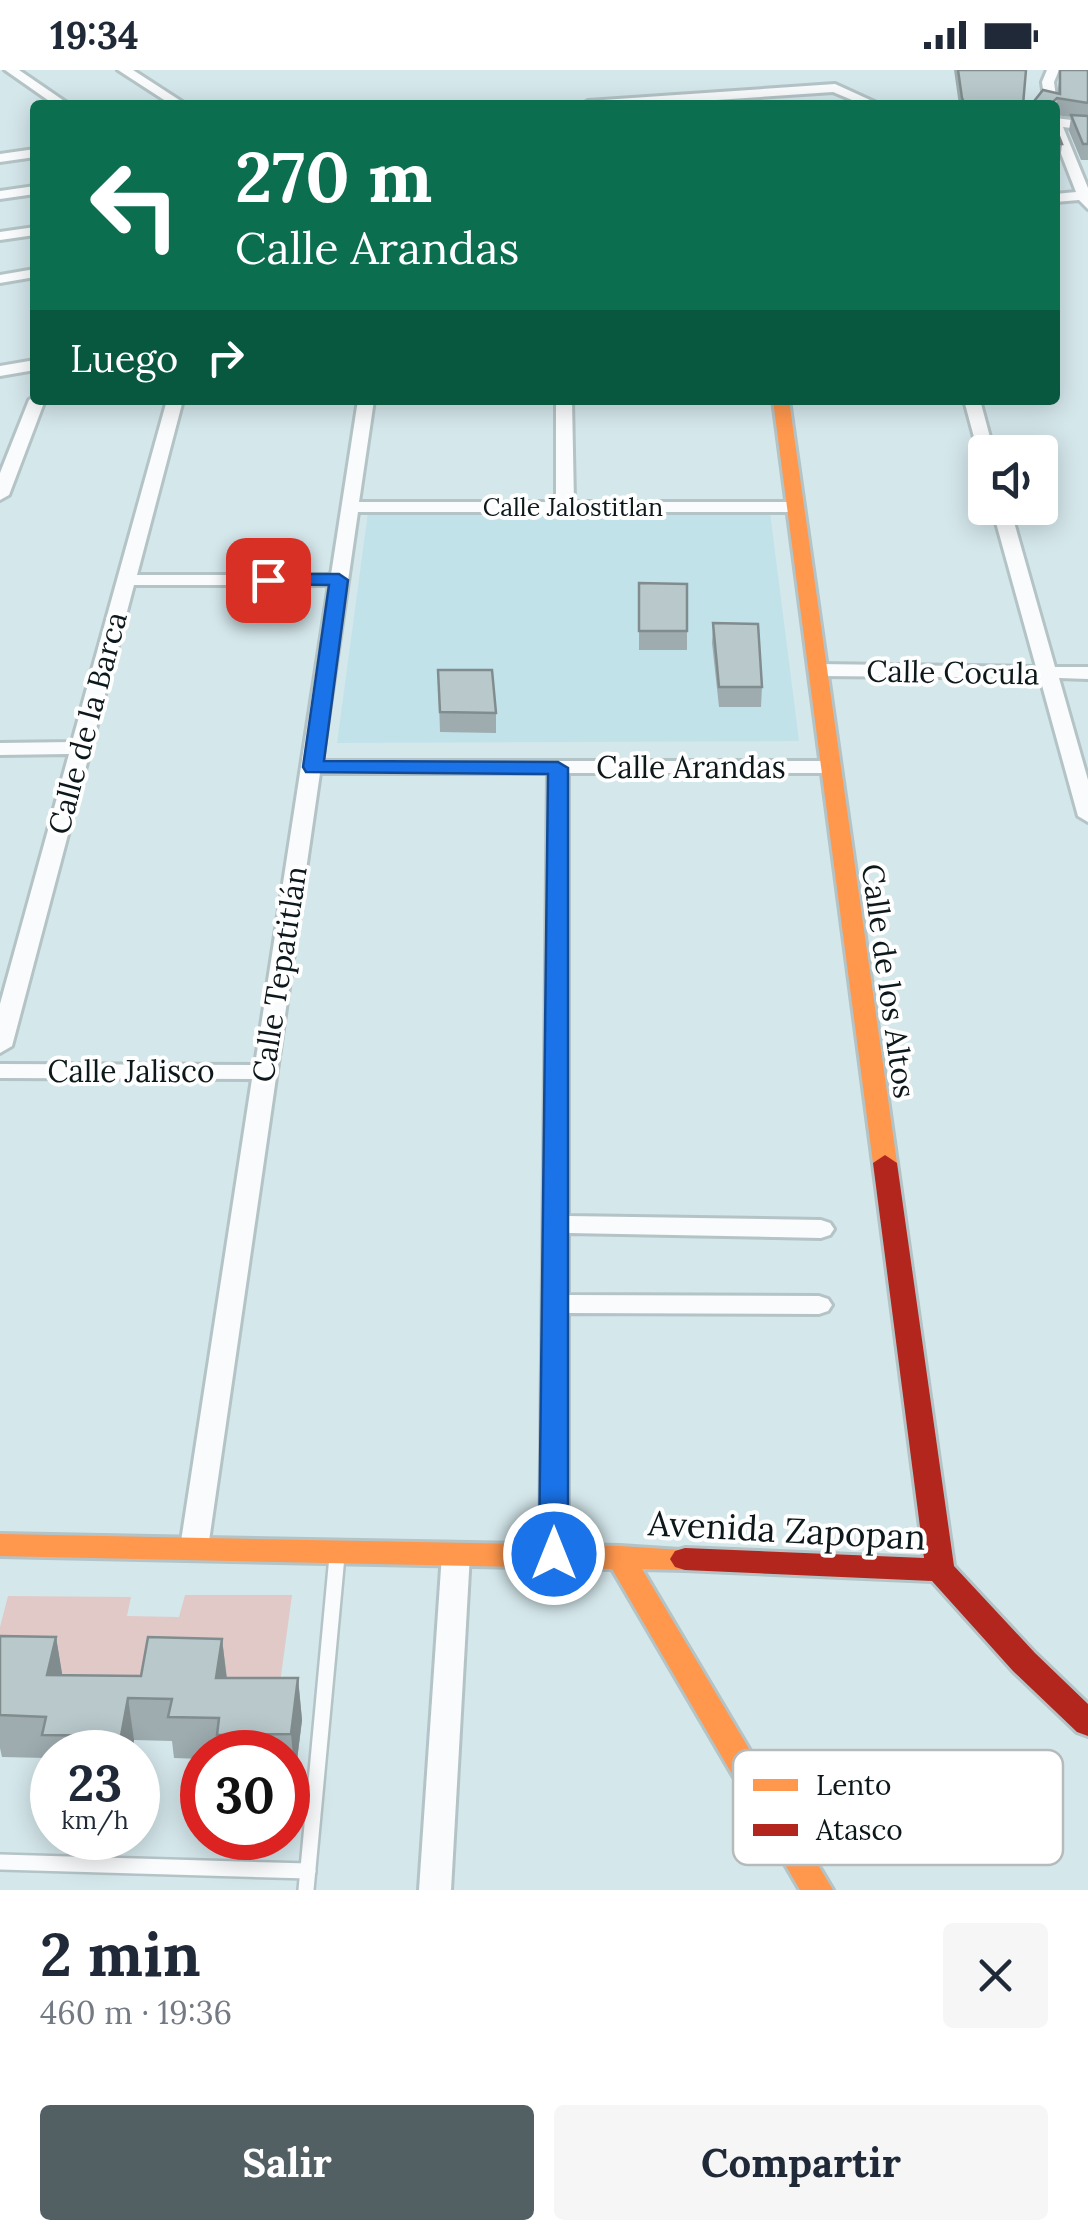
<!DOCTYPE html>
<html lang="es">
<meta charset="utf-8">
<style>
:root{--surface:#fff;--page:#f6f6f7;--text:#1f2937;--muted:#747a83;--accent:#526064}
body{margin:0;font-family:Lora,serif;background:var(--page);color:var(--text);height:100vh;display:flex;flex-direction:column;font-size:38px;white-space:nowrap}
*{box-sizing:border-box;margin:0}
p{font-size:32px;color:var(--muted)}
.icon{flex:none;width:55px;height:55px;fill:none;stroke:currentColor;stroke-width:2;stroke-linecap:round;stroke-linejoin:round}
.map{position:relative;height:1820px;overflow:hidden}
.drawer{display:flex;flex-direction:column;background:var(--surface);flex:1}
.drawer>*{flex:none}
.banner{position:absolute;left:30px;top:30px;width:1030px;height:305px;border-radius:10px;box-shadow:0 5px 25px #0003;background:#0b6e4f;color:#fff;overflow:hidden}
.buttons{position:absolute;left:968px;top:365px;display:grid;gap:20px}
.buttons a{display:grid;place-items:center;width:90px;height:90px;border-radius:10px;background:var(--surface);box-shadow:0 5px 25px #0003;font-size:50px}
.speed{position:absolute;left:30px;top:1660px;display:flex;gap:20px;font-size:50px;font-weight:700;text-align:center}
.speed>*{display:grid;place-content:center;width:130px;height:130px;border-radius:50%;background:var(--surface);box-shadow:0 5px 25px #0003;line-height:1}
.speed small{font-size:25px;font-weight:400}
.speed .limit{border:15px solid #d22;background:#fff;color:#111}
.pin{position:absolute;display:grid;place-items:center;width:85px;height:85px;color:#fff;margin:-42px;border-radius:20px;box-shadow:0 5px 15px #0006}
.me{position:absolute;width:110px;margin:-55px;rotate:0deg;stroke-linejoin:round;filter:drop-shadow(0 0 8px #0008)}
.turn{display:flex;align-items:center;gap:35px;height:210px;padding:0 40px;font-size:45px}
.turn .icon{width:130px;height:130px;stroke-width:2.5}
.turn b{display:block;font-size:70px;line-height:85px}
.then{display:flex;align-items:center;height:95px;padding:0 40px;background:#0003;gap:20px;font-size:38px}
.round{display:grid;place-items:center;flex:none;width:105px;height:105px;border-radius:10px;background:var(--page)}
.headline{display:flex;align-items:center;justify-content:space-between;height:170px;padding:0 40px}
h1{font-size:60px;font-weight:700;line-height:75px}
.cta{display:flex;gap:20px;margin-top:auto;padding:20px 40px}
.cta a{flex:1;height:115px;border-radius:10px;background:var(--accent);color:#fff;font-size:40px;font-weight:700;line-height:115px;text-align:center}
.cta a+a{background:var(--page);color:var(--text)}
.status{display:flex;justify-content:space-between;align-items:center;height:70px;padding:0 50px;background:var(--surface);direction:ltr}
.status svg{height:28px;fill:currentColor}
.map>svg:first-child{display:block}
.built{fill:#c2e2ea}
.green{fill:#e1c9c8}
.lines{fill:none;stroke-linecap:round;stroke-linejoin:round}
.lane-casing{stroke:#b4c3c6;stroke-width:20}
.street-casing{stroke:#b4c3c6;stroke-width:6}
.slow-casing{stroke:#b4c3c6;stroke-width:6}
.jam-casing{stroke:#b4c3c6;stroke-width:6}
.lane{stroke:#f9fbfc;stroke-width:15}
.street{fill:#f9fbfc;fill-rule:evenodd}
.slow{fill:#ff974d;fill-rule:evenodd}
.jam{fill:#b3261e;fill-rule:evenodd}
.wall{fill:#9eacaf}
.shaded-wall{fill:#818c8e}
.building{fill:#b8c8cb;stroke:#818c8e;stroke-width:2.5}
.route{fill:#1a73e8;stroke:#114b97;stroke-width:2.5}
.labels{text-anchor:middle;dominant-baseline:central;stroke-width:8;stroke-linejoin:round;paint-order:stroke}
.far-street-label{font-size:25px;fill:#0c181b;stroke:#fff}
.street-label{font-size:30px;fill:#0c181b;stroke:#fff}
.near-street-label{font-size:35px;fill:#0c181b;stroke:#fff}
.key{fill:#fff;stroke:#b6babb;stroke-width:2.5}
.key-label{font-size:28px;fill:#0c181b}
</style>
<div class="status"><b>19:34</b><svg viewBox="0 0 49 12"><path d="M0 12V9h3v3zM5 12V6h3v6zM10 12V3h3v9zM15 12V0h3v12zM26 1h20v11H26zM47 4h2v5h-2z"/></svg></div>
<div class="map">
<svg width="1088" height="1820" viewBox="0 0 1088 1820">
<rect width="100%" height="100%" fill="#d4e7eb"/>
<!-- built -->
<polygon class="built" points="368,442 770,442 799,671 337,673"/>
<!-- green -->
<polygon class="green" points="185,1525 292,1525 277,1635 0,1608 0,1557 8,1526 131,1527 127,1546 179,1547"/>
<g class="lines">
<defs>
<g id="lane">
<polyline points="0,1792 308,1801"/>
<polyline points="306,1820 337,1486"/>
</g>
<g id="street">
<polygon points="5,0 19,0 70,35 55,35"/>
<polygon points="118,0 133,0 187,35 172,35"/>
<polygon points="1047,0 1059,0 1054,12 1057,35 1055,38 1045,35 1042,12"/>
<polygon points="835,14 881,35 864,35 833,22 643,35 582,35 588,31"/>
<polygon points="1055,48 1088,52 1088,60 1063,57 1088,118 1088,139 1079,130 1055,132 1055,124 1076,122 1055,68"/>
<polygon points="35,79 35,87 0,92 0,84"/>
<polygon points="35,116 35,124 0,129 0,121"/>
<polygon points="35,157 35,165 0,170 0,162"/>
<polygon points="35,199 35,207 0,213 0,205"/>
<polygon points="35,290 35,300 0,306 0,296"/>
<polygon points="35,326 35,330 45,330 9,425 0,430 0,403 29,330"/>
<polygon points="167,330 183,330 137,505 331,505 358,330 374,330 359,432 556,432 556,330 572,330 574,432 795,432 804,437 795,442 358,442 322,691 830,691 840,697 830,703 568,703 568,1146 821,1150 830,1153 834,1159 830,1165 821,1168 568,1163 568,1225 819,1226 828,1229 832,1235 828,1241 819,1244 568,1243 568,1484 564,1492 554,1495 544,1492 540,1484 548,703 320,703 208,1478 204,1486 194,1489 184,1486 180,1478 252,1009 0,1008 0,994 255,995 329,515 134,515 12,976 0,983 0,934 69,684 0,685 0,673 72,672"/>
<polygon points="964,330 980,330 994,382 985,382 985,387 978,382"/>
<polygon points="992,438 1010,438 1055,597 1088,597 1088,609 1059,608 1088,710 1088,752 1078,746 1040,608 819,606 809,600 819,594 1036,597"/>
<polygon points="456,1473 466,1476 470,1484 451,1820 419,1820 442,1484 446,1476"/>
</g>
<g id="slow">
<polygon points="773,330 789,330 897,1093 885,1101 873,1093"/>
<polygon points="0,1464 620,1476 695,1481 700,1489 695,1497 685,1500 642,1499 833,1820 800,1820 612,1499 0,1486"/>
</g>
<polygon id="jam" points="885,1085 897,1093 954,1496 1035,1583 1088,1634 1088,1666 1077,1662 1013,1601 932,1511 685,1500 675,1497 670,1489 675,1481 685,1478 924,1488 873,1093"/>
</defs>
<!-- lane casing -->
<use href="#lane" class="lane-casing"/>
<!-- street casing -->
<use href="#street" class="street-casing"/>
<!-- slow casing -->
<use href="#slow" class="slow-casing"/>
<!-- jam casing -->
<use href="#jam" class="jam-casing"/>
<!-- lane -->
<use href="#lane" class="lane"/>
<!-- street -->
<use href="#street" class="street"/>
<!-- slow -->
<use href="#slow" class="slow"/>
<!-- jam -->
<use href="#jam" class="jam"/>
</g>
<!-- wall -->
<g class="wall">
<polygon points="954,0 1026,0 1023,35 959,35"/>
<polygon points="1060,0 1088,0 1088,90 1081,90 1069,61 1071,47 1055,45"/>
<polygon points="1055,56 1062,74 1060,91 1055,91"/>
<polygon points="639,513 687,561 687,580 639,580"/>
<polygon points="713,553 762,617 761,637 719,637 712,573"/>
<polygon points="438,600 496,643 496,663 440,662"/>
<polygon points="0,1566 56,1567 62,1605 141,1606 222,1569 227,1608 298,1608 302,1650 295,1706 288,1706 288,1682 202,1682 202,1689 174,1688 172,1671 134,1670 132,1682 52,1682 52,1707 50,1706 46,1688 2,1687 0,1678"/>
</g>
<!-- shaded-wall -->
<g class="shaded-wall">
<polygon points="56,1567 63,1609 47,1605"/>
<polygon points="222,1569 227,1611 216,1608"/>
<polygon points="298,1608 302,1650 295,1706 291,1664"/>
<polygon points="128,1628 134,1670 132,1682 123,1682 121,1666"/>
</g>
<!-- building -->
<g class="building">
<polygon points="958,0 1026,0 1023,35 965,35 962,28"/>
<polygon points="1060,0 1088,0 1088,33 1057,28 1053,32 1053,35 1031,35 1043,20 1060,24"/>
<polygon points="1071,45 1088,46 1088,74 1083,74"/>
<polygon points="1055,56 1062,74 1055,74"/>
<polygon points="639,513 687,514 687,561 639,561"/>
<polygon points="713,553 758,554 762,617 719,617"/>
<polygon points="438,600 492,600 496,643 440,642"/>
<polygon points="0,1566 56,1567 47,1605 141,1606 148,1567 222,1569 216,1608 298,1608 291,1664 217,1665 219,1648 168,1647 172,1629 128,1628 121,1666 42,1665 46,1647 0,1645"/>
</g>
<!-- route -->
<polygon class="route" points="268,504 339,504 348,510 324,691 558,692 568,698 568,1484 564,1492 554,1495 543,1492 539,1484 548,704 306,702 303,697 329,515 261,514 261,506"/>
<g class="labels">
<!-- far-street labels -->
<g class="far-street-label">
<text x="573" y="437">Calle Jalostitlan</text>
</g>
<!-- street labels -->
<g class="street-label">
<text transform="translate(953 602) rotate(1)">Calle Cocula</text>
<text transform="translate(87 653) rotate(-75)">Calle de la Barca</text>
<text x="691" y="697">Calle Arandas</text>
<text transform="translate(279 904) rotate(-81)">Calle Tepatitlán</text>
<text transform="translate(889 911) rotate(82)">Calle de los Altos</text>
<text x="131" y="1001">Calle Jalisco</text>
</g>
<!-- near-street labels -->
<g class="near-street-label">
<text transform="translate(787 1460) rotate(3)">Avenida Zapopan</text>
</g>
</g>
<!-- legend -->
<rect x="733" y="1680" width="330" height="115" rx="15" class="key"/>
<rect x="753" y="1709" width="45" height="12" fill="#ff974d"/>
<rect x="753" y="1754" width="45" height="12" fill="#b3261e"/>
<g class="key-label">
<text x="816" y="1725">Lento</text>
<text x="816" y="1770">Atasco</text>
</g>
</svg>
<div class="buttons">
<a><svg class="icon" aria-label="sound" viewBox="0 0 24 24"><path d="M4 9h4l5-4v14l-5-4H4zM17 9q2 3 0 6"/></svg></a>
</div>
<div class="speed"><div>23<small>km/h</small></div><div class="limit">30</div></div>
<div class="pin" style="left:268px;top:510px;background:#d93025"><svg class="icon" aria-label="arrive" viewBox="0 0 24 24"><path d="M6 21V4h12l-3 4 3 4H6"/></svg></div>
<svg class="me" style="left:554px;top:1484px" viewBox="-20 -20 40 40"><circle r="17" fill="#1a73e8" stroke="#fff" stroke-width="3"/><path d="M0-11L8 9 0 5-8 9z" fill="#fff"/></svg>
<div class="banner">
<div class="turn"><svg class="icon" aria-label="left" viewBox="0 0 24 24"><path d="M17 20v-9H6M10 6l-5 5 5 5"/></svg><div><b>270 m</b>Calle Arandas</div></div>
<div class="then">Luego<svg class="icon" aria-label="right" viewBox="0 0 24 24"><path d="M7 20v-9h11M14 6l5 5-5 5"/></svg></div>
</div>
</div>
<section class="drawer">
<div class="headline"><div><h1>2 min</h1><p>460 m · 19:36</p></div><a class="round"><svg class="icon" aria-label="close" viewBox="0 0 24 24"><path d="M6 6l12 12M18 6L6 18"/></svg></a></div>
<div class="cta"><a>Salir</a><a>Compartir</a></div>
</section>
